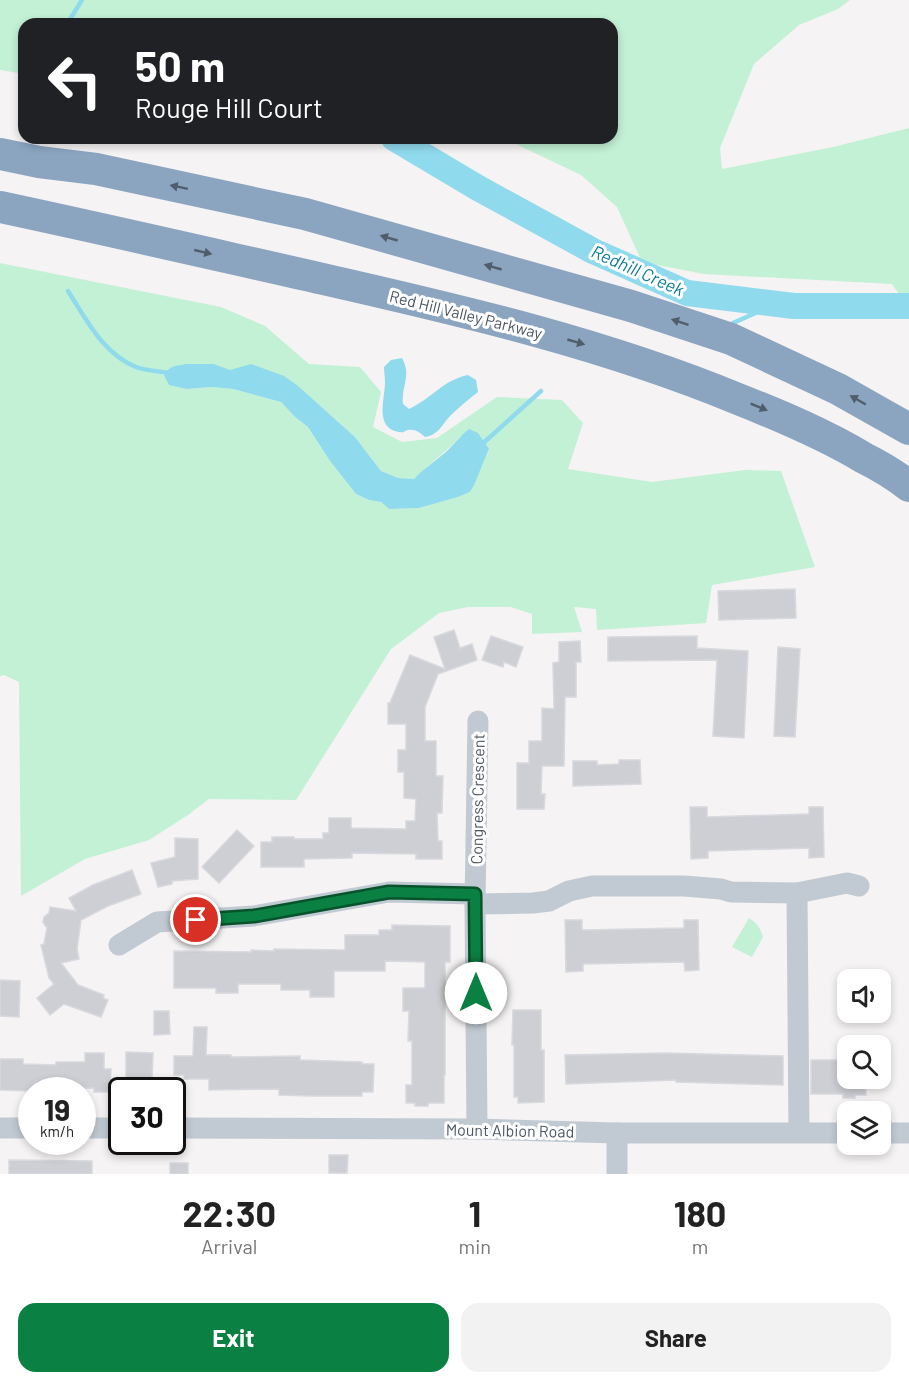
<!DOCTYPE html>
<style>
:root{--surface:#fff;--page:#f2f2f2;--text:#222;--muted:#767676;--accent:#0b8043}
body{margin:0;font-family:Barlow,sans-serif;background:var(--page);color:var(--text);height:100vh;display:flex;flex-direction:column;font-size:22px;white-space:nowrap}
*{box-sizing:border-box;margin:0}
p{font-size:20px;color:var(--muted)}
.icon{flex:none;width:33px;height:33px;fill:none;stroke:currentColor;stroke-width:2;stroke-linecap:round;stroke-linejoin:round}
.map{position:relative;height:1174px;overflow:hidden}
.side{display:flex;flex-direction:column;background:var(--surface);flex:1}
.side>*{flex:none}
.guide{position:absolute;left:18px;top:18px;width:600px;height:126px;border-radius:18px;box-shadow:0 3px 9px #0003;background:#202124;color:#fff;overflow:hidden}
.controls{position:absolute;left:837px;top:969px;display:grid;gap:12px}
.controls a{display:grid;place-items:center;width:54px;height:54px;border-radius:12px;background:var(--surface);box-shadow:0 3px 9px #0003;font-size:30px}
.speed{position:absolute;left:18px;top:1077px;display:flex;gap:12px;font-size:30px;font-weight:700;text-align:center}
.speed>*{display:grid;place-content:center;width:78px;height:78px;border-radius:50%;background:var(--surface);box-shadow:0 3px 9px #0003;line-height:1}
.speed small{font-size:15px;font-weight:400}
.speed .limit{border:3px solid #111;border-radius:9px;background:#fff;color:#111}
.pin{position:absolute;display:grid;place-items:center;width:51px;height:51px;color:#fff;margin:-26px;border:3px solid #fff;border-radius:50%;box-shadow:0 2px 6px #0007}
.me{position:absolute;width:66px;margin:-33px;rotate:0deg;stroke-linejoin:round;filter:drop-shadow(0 0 4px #0008)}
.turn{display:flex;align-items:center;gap:21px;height:126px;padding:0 18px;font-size:27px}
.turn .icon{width:78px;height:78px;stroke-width:2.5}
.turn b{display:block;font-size:42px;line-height:51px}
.eta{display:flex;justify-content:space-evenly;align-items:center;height:102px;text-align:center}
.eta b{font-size:36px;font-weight:700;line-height:42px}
.primary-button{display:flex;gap:12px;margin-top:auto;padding:12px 18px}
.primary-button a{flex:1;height:69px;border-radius:18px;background:var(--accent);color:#fff;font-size:24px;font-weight:700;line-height:69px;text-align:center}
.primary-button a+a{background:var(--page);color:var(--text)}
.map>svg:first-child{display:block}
.green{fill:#c3f1d5;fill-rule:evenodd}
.water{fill:#90daee}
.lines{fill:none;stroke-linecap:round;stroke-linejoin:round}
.stream{stroke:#90daee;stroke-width:4.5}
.river{stroke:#90daee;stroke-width:26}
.building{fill:#cdcfd5;stroke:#d7d9de;stroke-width:1.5}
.minor{stroke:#c1cad2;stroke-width:21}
.highway{stroke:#8ba5c1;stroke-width:32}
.oneway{fill:#505e6b}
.route-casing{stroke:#07532c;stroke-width:15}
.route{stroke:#0b8043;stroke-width:10}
.labels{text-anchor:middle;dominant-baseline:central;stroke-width:6;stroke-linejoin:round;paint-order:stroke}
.street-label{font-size:16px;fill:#4a5661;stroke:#fff}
.water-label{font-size:18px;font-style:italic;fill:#0c7c9b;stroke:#fff}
</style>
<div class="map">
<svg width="909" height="1174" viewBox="0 0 909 1174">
<rect width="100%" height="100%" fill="#f5f3f3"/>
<!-- green -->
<g class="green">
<polygon points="0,0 850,0 838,9 799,25 754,64 720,148 722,169 833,147 909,128 909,308 892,284 704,274 642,262 617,207 581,175 520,146 508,138 612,138 612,24 24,24 24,74 0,70"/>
<path d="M0 263 221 307 265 326 309 364 360 367 381 392 373 427 402 442 437 438 497 397 562 400 583 423 568 469 652 482 745 470 781 471 815 567 712 585 706 623 597 630 596 609 574 607 582 632 532 634V614L511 607H468L439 613 391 649 296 800 209 799 188 815 149 840 85 859 21 896 19 682 4 675 0 676ZM214 364 320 406 355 437 381 471 398 478 414 479C429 464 447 451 462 435L489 450 470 492 458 497 419 508 389 509 381 502 369 500 356 494 330 461 308 427 295 417 281 402 233 389 211 387 187 389Z"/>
<path d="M749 918C757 923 760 928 763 937L752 957 732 947Z"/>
</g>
<!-- water -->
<g class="water">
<path d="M402 358C412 376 401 386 403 404L409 409C431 399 443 380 468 375L476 380 478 392C468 400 459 407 451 415 442 424 439 435 425 437 420 433 416 429 408 430 401 432 406 433 399 432 374 428 385 399 385 382 385 377 384 372 384 367L391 360Z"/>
<path d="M186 364H214L230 370 251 364 284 376 298 386 355 437 381 471 398 478 414 479C424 468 437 460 448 450 455 443 461 435 469 429L478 433 489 449 474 485 470 492 458 497 419 508 389 509 381 502 369 500 356 494 330 461 308 427 295 417 281 402 233 389 211 387 187 389 169 385 164 375C170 365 176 366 186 364Z"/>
</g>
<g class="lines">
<!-- stream -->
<g class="stream">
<polyline points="67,24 82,0"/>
<path d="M68 291C86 319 103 354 136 367 146 371 159 371 169 373"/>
<polyline points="733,323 760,311 778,304"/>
<polyline points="480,446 541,391"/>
</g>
<!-- river -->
<polyline class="river" points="394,138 478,188 593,251 687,293 794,306 909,306"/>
</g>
<!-- building -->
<g class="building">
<polygon points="795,589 796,618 719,620 718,591"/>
<polygon points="454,630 460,648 472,644 477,660 438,674 425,707 425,741 436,741 436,776 443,776 442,813 437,813 438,841 442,841 442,859 416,859 416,854 352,853 352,858 304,859 304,867 261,867 261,842 272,842 272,837 294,837 294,839 323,839 323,833 329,833 329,818 351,818 351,828 406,829 406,821 415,821 416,799 404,798 404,772 398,772 398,750 406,750 406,724 388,724 388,703 390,703 410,655 445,669 434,637"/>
<polygon points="491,636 523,647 516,667 504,662 503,667 482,660"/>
<polygon points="697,636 697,648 748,651 744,738 713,736 717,660 608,661 608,637"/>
<polygon points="580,641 581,662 576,662 576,697 565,697 564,766 542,766 541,794 545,794 544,809 517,809 517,763 529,763 529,741 542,741 542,708 554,709 553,663 559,662 559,642"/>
<polygon points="778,647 800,649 795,737 774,736"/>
<polygon points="619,760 640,760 641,784 573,786 573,761 597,761 597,765 619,764"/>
<polygon points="690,807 707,807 707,817 809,814 809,807 823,807 824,857 809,858 809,848 708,851 708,858 691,859"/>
<polygon points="237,830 254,846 219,883 202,867"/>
<polygon points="175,838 198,839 198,879 172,881 172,884 158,887 151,863 175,857"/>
<polygon points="132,870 141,894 108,906 81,920 77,949 79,959 61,963 78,985 104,995 103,998 108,1000 101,1017 64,1004 50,1015 37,998 54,984 49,978 41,945 44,944 47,928 43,922 44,917 49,913 50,907 76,911 69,898 93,885"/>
<polygon points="565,920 582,920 582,930 684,928 684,920 698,920 699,970 685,971 684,962 583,964 583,971 566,972"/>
<polygon points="392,925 450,926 450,962 445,962 445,1075 444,1075 444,1103 428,1103 428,1106 415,1106 415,1103 406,1103 406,1085 412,1085 412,1041 408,1041 409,1011 403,1011 403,988 425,988 425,962 385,961 385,971 334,971 334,997 310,997 310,990 281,990 281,984 238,984 238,993 216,993 216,988 174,988 174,951 251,952 251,950 274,951 274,949 345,950 345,935 379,935 379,930 392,930"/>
<polygon points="0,980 20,981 19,1017 0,1016"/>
<polygon points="513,1010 541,1010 541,1050 544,1050 544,1102 518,1103 518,1097 514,1097 514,1045 512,1045"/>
<polygon points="154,1011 169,1011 170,1034 154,1035"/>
<polygon points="194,1027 207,1027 206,1055 231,1055 231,1057 300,1056 300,1060 362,1062 362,1064 374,1064 373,1092 362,1092 362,1096 311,1096 279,1095 279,1089 209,1090 209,1079 184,1079 184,1075 174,1075 174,1056 193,1056"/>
<polygon points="126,1052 153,1053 152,1079 126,1079"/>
<polygon points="85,1053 104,1053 104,1069 111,1069 110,1092 94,1092 94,1088 54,1089 54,1090 32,1091 0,1090 0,1059 23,1059 23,1064 56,1065 56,1062 85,1062"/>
<polygon points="665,1053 783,1056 783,1085 676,1082 676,1080 566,1084 565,1055"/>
<polygon points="811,1060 838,1060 838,1074 848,1074 848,1078 865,1078 866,1095 855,1095 855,1098 843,1098 843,1094 811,1094"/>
<polygon points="329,1155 348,1155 347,1173 329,1173"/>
<polygon points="9,1160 92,1161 92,1174 9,1174"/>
<rect x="170" y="1163" width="18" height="11"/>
</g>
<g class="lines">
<!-- minor -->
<g class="minor">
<polyline points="797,893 799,1132"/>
<polyline points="475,904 533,903 549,901 569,891 592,886 684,886 721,889 731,892 797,893 847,883 859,886"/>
<polyline points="119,945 157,922 254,916 389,892 475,894"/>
<polyline points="0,1128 32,1128"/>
<polyline points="82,1128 122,1128"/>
<polyline points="172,1128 477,1129 617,1133 848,1133"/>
<polyline points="477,1129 475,904 478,721"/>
<polyline points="880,1133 909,1133"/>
<polyline points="617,1174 617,1133"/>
</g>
<!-- highway -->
<g class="highway">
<polyline points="0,154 39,162 96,169 305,214 631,306 731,339 838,389 909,429"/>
<path d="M0 207C108 230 216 255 323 279 464 311 605 344 738 399 781 416 824 434 864 458 880 466 895 475 909 486"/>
</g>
</g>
<!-- one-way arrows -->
<defs><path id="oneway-solid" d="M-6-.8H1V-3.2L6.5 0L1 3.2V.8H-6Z" transform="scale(1.5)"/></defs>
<g class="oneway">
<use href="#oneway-solid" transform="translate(179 187) rotate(-168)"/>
<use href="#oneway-solid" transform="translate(389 238) rotate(-164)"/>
<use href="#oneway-solid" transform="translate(203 252) rotate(13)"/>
<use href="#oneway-solid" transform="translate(493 267) rotate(-164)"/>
<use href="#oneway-solid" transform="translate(680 322) rotate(-162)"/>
<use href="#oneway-solid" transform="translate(576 342) rotate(16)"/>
<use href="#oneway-solid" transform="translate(858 400) rotate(-150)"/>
<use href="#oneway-solid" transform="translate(759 407) rotate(22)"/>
</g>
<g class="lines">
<defs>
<polyline id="route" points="196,920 254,916 389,892 475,894 476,993"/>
</defs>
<!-- route casing -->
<use href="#route" class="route-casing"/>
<!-- route -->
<use href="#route" class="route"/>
</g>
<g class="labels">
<!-- street labels -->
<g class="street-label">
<text transform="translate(466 314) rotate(14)">Red Hill Valley Parkway</text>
<text transform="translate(477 799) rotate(-89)">Congress Crescent</text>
<text transform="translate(510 1130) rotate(1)">Mount Albion Road</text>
</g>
<!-- water labels -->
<g class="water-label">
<text transform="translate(638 270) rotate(24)">Redhill Creek</text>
</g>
</g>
</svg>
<div class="controls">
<a><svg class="icon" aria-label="sound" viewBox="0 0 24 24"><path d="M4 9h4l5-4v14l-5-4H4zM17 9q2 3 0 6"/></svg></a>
<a><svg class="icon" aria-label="search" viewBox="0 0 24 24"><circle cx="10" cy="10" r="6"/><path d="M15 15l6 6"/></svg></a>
<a><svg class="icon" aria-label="layers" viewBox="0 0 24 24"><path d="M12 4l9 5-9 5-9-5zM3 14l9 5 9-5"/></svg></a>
</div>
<div class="speed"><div>19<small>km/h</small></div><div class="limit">30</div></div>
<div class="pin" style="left:196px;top:920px;background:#d93025"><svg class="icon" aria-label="arrive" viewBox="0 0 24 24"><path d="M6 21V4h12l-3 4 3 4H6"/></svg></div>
<svg class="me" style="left:476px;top:993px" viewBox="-20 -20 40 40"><circle r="19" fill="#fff"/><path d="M0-13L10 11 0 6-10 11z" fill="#0b8043"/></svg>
<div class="guide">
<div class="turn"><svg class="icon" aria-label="left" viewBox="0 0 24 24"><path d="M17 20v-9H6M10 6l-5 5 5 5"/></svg><div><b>50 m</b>Rouge Hill Court</div></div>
</div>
</div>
<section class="side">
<div class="eta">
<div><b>22:30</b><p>Arrival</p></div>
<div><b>1</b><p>min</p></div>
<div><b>180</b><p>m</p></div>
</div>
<div class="primary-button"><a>Exit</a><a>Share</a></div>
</section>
